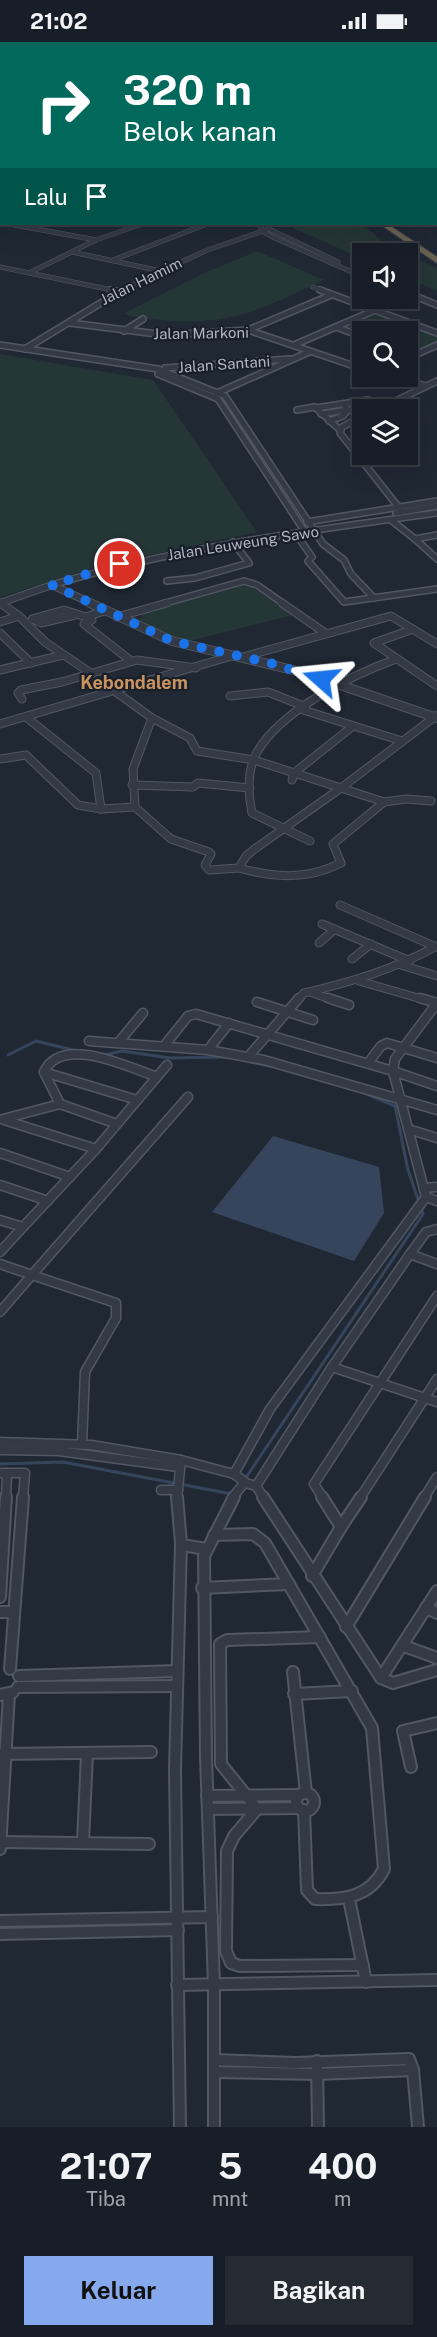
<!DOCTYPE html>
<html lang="id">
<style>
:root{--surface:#181e27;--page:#252b33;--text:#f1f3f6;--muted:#9fa2a7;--line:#363c44;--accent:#86a9ee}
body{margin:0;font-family:"Public Sans",sans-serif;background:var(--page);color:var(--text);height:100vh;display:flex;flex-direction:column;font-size:22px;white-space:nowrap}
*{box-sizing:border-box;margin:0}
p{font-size:20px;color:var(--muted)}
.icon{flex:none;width:33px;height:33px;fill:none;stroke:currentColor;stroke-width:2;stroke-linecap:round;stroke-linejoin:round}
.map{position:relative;height:2085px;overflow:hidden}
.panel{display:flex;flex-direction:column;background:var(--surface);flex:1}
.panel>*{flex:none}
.banner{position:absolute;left:0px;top:0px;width:438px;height:183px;box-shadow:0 6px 24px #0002,0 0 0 2px var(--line);background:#00695c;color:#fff;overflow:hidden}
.fabs{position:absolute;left:352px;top:201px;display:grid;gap:12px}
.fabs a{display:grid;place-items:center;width:66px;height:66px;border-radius:0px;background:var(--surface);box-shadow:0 6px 24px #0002,0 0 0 2px var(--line);font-size:30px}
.pin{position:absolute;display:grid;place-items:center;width:51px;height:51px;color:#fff;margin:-26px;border:3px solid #fff;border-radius:50%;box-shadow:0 2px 6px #0007}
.me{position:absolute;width:66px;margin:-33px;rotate:288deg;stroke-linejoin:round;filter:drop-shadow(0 0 4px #0008)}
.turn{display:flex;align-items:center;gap:21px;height:126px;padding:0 24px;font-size:27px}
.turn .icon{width:78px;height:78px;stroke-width:2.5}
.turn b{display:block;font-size:42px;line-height:51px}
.then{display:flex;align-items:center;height:57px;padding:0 24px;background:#0003;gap:12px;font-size:22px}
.eta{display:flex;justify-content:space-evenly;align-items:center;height:102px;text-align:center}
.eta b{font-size:36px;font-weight:700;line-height:42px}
.button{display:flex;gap:12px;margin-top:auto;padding:12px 24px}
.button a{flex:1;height:69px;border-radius:0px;background:var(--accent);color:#111;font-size:24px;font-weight:700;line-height:69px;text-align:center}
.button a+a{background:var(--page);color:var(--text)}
.status{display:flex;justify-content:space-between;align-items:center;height:42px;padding:0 30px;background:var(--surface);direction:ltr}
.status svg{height:16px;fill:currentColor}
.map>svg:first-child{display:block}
.green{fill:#253637}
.water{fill:#37455c}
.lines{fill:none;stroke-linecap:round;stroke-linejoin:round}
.stream{stroke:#37455c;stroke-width:3}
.minor-far4-casing{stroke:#515763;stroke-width:5}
.minor-far3-casing{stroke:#515763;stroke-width:8}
.minor-far2-casing{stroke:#515763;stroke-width:9}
.minor-far1-casing{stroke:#515763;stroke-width:11}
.minor-casing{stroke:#515763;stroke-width:14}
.tertiary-far1-casing{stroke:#515763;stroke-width:8}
.tertiary-casing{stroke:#515763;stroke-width:10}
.motorway-casing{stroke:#3e444f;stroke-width:2}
.minor-far4{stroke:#343a45;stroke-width:4}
.minor-far3{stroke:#343a45;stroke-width:5}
.minor-far2{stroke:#343a45;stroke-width:7}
.minor-far1{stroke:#343a45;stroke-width:8}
.minor{stroke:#343a45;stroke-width:10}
.tertiary-far1{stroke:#343a45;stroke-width:6}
.tertiary{stroke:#343a45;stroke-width:8}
.motorway{fill:#6a6151;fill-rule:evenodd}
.route{stroke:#1a73e8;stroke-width:10;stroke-dasharray:0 18}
.labels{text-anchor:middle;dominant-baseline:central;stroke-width:4.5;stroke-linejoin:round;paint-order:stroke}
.far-street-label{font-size:15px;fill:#aeb4c2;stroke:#191f29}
.far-quarter-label{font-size:18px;font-weight:bold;fill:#c99361;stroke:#191f29}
</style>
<div class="status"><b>21:02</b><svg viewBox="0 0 49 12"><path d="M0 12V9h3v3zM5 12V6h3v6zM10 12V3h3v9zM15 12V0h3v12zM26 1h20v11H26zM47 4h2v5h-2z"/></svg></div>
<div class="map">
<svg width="437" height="2085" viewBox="0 0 437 2085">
<rect width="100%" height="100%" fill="#202834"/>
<!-- green -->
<g class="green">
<polygon points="292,182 363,182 382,199 407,211 363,212 363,217 293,186"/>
<path d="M257 209 324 238C292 252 255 273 220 277 188 282 155 279 123 272L202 232Z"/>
<polygon points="408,212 437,226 437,249 408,236"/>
<polygon points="376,269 437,294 437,301 408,313 408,290 363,290 363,296 337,286"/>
<polygon points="0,312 153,338 257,490 103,523 0,555"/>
<polygon points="246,541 293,573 185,600 135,578 143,575 136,568"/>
</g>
<!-- water -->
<polygon class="water" points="273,1094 379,1125 384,1171 354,1219 212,1170"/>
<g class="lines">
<!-- stream -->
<g class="stream">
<polyline points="8,1013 36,999 77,1009"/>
<polyline points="104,1013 122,1009 170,1016 225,1015"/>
<polyline points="246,1019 269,1024"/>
<polyline points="0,1422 63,1420 232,1452"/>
<polyline points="245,1437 423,1172 408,1128 395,1064 362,1050"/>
</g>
<defs>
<g id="minor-far4">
<polyline points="9,182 96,198 142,182"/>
<polyline points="260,182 262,189 275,196 363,235"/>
<polyline points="265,182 279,182"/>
<polyline points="267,182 269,187 338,220"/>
<polyline points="72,210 161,229"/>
<polyline points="113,218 207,182"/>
<polyline points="0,225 117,249"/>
<polyline points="29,231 96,198"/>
<polyline points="313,245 324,249"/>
<polyline points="119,249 205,209 269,187"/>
</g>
<g id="minor-far3">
<polyline points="110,248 122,250"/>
<polyline points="320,248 437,291"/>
<polyline points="408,251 437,263"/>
<polyline points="70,281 165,293 248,288 363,327"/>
<polyline points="336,285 363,295"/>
<polyline points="248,288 331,253"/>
<polyline points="124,289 143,277"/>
<polyline points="0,303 158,327 225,354 323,502 344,518 351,532 374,556"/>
<polyline points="294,303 375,268"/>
<polyline points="25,307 122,248"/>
<polyline points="408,316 437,303"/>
<polyline points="165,326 289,317"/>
<polyline points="158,332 218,357 305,490"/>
<polyline points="389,334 426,344"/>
<polyline points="217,351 309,310"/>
<polyline points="316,366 368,358 385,363"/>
<polyline points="297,368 315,365 340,388"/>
<polyline points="377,368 437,339"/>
<polyline points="321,372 348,368 343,362"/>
<polyline points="363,374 342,385 340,391 400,467"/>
<polyline points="329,379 343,374 348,368"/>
<polyline points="396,471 437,464"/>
<polyline points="391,478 415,497 437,493"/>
<polyline points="307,480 437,459"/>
<polyline points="296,492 312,515 308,519 344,560 437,547"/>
<polyline points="415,497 437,517"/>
<polyline points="167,539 195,536 249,521 233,500"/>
<path d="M52 543C178 505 307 489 437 471"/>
<polyline points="0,561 2,562"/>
<polyline points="162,562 244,539 257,543 284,562"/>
</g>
<g id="minor-far2">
<polyline points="0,561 19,574 45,600 92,632"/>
<polyline points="282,561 325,591"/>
<polyline points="75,573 41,581 32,577 64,568 86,575 104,569"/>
<polyline points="117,575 167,561"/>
<polyline points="92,578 84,582 131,619"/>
<polyline points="0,580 19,574"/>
<polyline points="413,587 374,601 437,644"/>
<polyline points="0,591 31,621"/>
<polyline points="243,615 391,574 437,602"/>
<polyline points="0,628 63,613"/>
<polyline points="116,650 152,676 190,696 197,709 254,718 341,746"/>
<polyline points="230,654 268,650 306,665"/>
<polyline points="22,657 18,651 21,648 62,640 137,618 196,626"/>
<polyline points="303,668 402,699"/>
<polyline points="26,675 96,731 101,767"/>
<polyline points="0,682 235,613"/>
<polyline points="0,717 26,713 78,763 101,767 135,765"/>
<polyline points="292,738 294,731 353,684"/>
<polyline points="132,743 193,745 198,741 250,746"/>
<path d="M341 746 384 760 333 802 341 821C307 838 275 836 239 826L246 814 256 806Z"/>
<polyline points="341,746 437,673"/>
<polyline points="384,760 406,757 431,759"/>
<polyline points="135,765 171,797 209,810 211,812 205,823 209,828 239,826"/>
<polyline points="135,765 133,727 152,676"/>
<path d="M310 799 252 771C248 753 247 729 256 712 279 669 352 633 396 617"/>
<polyline points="340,863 436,905"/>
<polyline points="322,882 410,919"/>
<polyline points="319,901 335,887"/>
<polyline points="352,917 371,902"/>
<polyline points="401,923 437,934"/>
<polyline points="359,939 425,958"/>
<polyline points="310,950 333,958"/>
<path d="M298 958 304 951C352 940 394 927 437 904"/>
</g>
<g id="minor-far1">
<polyline points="328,956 349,963"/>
<polyline points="420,956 437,961"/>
<polyline points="257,960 313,978"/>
<polyline points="89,999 208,1008 264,1018 437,1068"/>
<polyline points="118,1001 143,971"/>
<polyline points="164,1004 188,974 196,972 393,1029 395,1017 437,961"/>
<polyline points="208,1008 229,981"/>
<polyline points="248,1015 299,956"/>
<polyline points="368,1021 381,1004 387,1001 437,1016"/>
<polyline points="44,1030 137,1058"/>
<polyline points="60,1062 117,1082"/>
<path d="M3 1077 60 1062 44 1030C61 992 128 1025 157 1035"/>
<polyline points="4,1078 96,1107"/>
<polyline points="408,1087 437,1096"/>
<polyline points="0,1111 70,1135"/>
<polyline points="0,1143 48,1159"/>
<polyline points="424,1146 437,1145"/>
<polyline points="426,1155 437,1159"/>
<polyline points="0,1178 23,1185 96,1107 167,1023"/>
<polyline points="0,1210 23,1185"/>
<polyline points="410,1212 437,1222"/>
<polyline points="0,1222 32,1233 188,1055"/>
<polyline points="0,1270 32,1233 116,1261 116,1276 85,1330 82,1402"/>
<polyline points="332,1325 437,1360"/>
<polyline points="0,1400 91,1403 181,1418"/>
<polyline points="0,1408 59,1409 178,1425"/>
<polyline points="0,1431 25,1431 23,1456"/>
<polyline points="234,1432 270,1367 426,1155 393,1029 437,1044"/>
<polyline points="245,1441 256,1444 332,1325 410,1212 426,1190 437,1187"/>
<polyline points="256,1444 264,1456"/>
<polyline points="161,1448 178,1448"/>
<polyline points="6,1456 7,1431"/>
<polyline points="177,1456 181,1418 234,1432 245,1440 232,1456"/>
<polyline points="323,1456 314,1442 437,1254"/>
<polyline points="360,1456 437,1337"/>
<polyline points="424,1456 437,1435"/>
</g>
<g id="minor">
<polyline points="177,1455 181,1501 175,1727 180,2085"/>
<polyline points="263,1455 381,1636 437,1549"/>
<polyline points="341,1485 361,1455"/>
<path d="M214 1493 253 1492 265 1501 372 1686 384 1827C370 1855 344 1858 315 1857L307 1848 304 1768"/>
<polyline points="182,1503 206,1507"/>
<polyline points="312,1534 341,1485 322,1455"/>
<polyline points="202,1546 289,1542"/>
<polyline points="0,1555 6,1455"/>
<polyline points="426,1566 437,1571"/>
<polyline points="0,1570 14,1570"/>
<polyline points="346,1585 425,1455"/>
<polyline points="320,1595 227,1598 220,1602 221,1722 257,1767 234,1794 227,1809 226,1909 231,1921 240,1924 363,1923"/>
<polyline points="404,1604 437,1616"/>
<polyline points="10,1627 23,1455"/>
<polyline points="293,1630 306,1751"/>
<polyline points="19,1634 177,1629"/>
<polyline points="381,1636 393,1641 437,1628"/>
<polyline points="18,1645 177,1644"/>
<polyline points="294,1652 352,1649"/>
<polyline points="0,1653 13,1650"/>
<polyline points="1,1712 151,1710"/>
<polyline points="411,1725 403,1689 437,1681"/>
<circle cx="305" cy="1760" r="9"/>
<polyline points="207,1754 299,1753"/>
<polyline points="208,1767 299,1766"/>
<polyline points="0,1800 149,1802"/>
<polyline points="83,1800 87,1712"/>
<polyline points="0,1807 9,1652"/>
<polyline points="349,1857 366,1940"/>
<polyline points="0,1879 212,1875"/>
<polyline points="0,1892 178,1888"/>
<polyline points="177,1943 437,1938"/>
<polyline points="214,2018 295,2021 409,2017 413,2028 418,2085"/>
<polyline points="317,2019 318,2085"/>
<polyline points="214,2030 317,2032 413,2028"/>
<polyline points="214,2085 214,1943 206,1715 204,1514 234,1455"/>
</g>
<polyline id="tertiary-far1" points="0,561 52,543 93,562"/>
<polyline id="tertiary" points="90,561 172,599 305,631 437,676"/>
<g id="motorway">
<rect x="361" y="0" width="6" height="2"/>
<rect x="372" y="0" width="6" height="2"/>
<polygon points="380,182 387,182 437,215 437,221"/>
</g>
</defs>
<!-- minor-far4 casing -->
<use href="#minor-far4" class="minor-far4-casing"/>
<!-- minor-far3 casing -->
<use href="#minor-far3" class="minor-far3-casing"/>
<!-- minor-far2 casing -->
<use href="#minor-far2" class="minor-far2-casing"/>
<!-- minor-far1 casing -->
<use href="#minor-far1" class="minor-far1-casing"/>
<!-- minor casing -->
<use href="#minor" class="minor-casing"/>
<!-- tertiary-far1 casing -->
<use href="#tertiary-far1" class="tertiary-far1-casing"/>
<!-- tertiary casing -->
<use href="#tertiary" class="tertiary-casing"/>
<!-- motorway casing -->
<use href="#motorway" class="motorway-casing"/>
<!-- minor-far4 -->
<use href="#minor-far4" class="minor-far4"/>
<!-- minor-far3 -->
<use href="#minor-far3" class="minor-far3"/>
<!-- minor-far2 -->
<use href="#minor-far2" class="minor-far2"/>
<!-- minor-far1 -->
<use href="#minor-far1" class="minor-far1"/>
<!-- minor -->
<use href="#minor" class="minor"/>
<!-- tertiary-far1 -->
<use href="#tertiary-far1" class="tertiary-far1"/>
<!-- tertiary -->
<use href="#tertiary" class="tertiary"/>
<!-- motorway -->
<use href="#motorway" class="motorway"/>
</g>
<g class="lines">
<!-- route -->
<polyline class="route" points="120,522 52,543 172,599 270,621 321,637"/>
</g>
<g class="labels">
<!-- far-street labels -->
<g class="far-street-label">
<text transform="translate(141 239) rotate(-26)">Jalan Hamim</text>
<text transform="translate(201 291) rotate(-1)">Jalan Markoni</text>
<text transform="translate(224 322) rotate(-4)">Jalan Santani</text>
<text transform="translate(243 501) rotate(-9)">Jalan Leuweung Sawo</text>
</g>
<!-- far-quarter labels -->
<g class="far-quarter-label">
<text x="134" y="640">Kebondalem</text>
</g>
</g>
</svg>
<div class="fabs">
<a><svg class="icon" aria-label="sound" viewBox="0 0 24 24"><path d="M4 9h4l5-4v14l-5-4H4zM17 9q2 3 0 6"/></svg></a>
<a><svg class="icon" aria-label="search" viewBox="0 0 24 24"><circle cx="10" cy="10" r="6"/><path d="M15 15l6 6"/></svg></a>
<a><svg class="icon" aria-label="layers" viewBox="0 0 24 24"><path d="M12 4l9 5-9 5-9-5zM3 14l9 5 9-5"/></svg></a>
</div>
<div class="pin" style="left:120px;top:522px;background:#d93025"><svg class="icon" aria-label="arrive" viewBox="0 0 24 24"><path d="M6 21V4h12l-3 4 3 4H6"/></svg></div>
<svg class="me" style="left:321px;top:637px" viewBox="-20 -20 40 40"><path d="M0-17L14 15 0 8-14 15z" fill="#1a73e8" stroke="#fff" stroke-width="4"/></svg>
<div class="banner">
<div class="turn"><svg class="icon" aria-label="right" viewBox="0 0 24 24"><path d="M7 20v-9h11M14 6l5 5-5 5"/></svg><div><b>320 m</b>Belok kanan</div></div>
<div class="then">Lalu<svg class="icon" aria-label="arrive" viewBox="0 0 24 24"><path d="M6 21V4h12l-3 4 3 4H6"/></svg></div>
</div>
</div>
<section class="panel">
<div class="eta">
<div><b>21:07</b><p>Tiba</p></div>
<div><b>5</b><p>mnt</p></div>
<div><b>400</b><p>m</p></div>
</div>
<div class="button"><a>Keluar</a><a>Bagikan</a></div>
</section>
